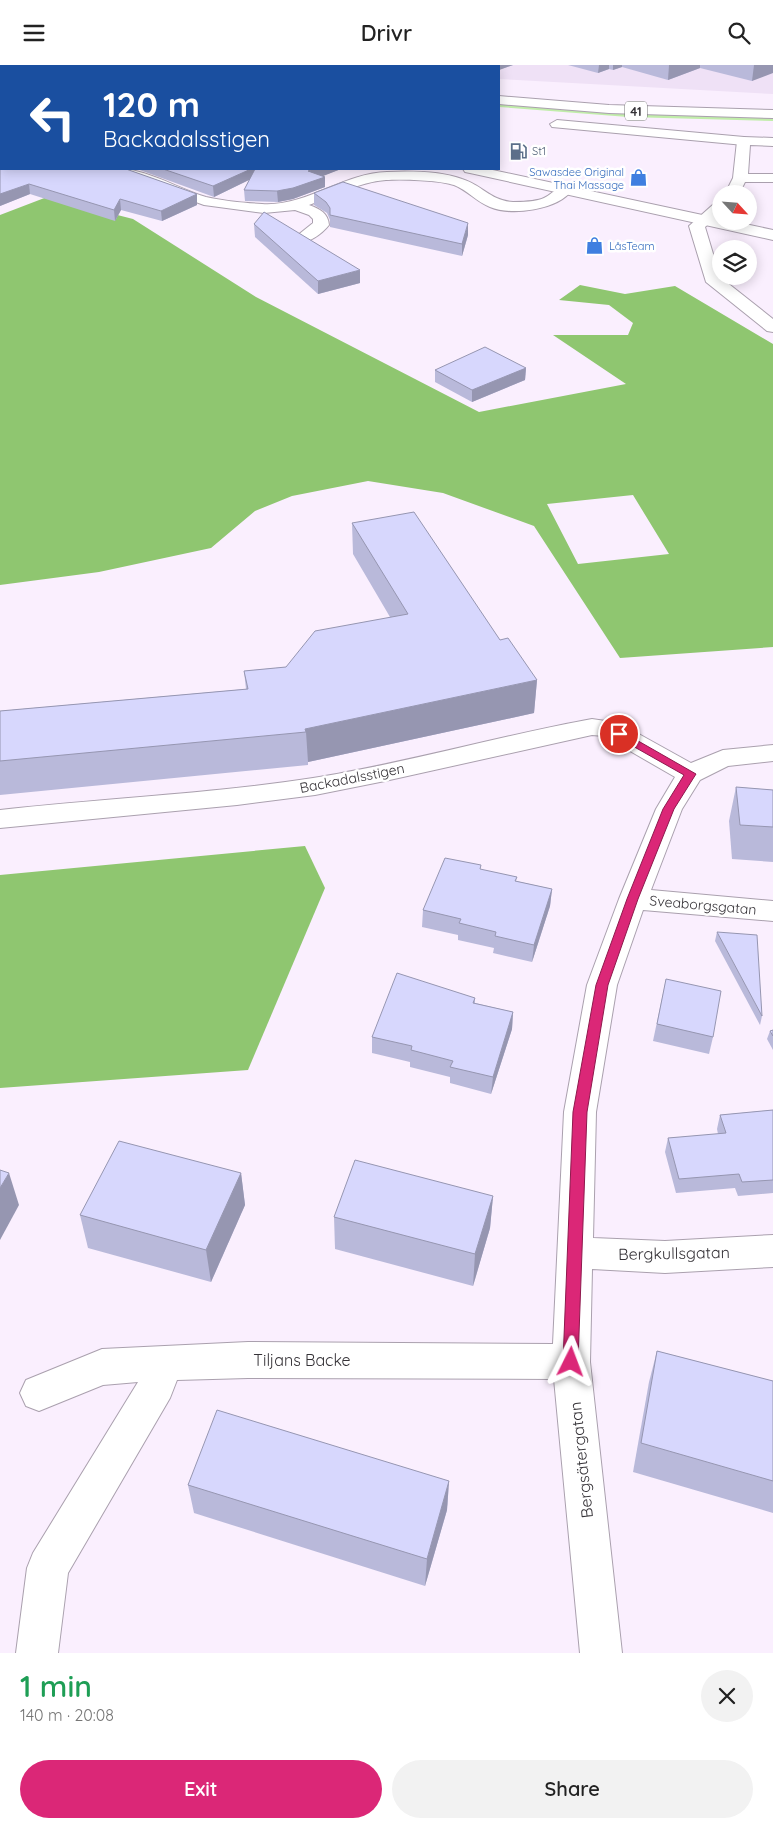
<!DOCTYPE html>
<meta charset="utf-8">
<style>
:root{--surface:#fff;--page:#f2f2f2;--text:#222;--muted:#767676;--accent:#db2777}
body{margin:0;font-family:Quicksand,sans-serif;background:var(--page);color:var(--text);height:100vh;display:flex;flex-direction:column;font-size:19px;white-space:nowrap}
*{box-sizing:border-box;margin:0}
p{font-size:16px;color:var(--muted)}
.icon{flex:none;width:28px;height:28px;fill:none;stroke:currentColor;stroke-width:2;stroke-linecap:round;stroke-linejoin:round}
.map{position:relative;height:1588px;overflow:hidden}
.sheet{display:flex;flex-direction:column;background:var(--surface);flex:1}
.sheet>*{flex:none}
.banner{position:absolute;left:0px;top:0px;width:500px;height:105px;box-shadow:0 2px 12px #0003;background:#1a4fa0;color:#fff;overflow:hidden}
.needle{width:32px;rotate:116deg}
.controls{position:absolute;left:712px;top:120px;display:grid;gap:10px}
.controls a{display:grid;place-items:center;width:45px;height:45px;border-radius:50%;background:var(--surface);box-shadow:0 2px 12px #0003;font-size:25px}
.pin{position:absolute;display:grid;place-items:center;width:42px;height:42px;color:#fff;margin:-21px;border:2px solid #fff;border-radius:50%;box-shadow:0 1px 5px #0007}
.me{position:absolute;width:55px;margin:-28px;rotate:3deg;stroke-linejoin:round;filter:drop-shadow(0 0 4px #0008)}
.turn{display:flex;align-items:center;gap:18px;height:105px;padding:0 20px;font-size:22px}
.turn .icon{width:65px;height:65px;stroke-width:2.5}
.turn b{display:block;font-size:35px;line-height:42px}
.round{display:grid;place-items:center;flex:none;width:52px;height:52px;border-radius:26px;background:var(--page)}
.overview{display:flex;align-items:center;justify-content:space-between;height:85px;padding:0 20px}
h1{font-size:30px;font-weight:600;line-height:38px;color:#1e9e55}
.button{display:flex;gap:10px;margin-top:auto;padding:10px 20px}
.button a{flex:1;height:58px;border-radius:30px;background:var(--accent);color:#fff;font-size:20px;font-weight:600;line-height:58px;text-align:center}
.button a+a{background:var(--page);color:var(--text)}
header{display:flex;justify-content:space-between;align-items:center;height:65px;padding:0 20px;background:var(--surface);font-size:22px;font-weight:600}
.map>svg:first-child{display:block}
.built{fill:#efe1f6}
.green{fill:#c1edaa}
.forest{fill:#8fc670;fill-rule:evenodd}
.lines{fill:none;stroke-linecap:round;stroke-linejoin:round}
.street-casing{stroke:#aaa0ae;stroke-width:2}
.secondary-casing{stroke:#aaa0ae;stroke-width:2}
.primary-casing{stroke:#aaa0ae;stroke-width:2}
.street{fill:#fff;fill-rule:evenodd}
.secondary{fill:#fff;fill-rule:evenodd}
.primary{fill:#fff;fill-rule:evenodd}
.wall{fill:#b9b9da}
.shaded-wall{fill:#9696b1}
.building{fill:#d7d7fd;stroke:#9696b1}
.route{fill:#db2777;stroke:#8e194d}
.labels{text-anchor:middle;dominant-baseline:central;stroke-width:5;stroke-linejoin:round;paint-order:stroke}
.far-service-label{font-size:11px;fill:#4e5e75;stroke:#fff;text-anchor:start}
.far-shop-label{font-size:11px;fill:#366cbe;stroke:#fff;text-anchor:end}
.shield{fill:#fff;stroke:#727073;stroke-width:1}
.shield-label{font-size:12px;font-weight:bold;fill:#353237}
.street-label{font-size:14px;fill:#353237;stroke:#fff}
.near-street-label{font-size:16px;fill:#353237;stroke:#fff}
</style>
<header><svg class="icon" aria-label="menu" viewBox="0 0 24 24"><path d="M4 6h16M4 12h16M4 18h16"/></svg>Drivr<svg class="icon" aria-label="search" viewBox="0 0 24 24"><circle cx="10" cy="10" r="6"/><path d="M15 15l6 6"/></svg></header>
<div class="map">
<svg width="773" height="1588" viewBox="0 0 773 1588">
<rect width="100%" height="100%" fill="#faeffe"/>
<!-- built -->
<polygon class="built" points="420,0 773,0 773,29 499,14 499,1"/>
<!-- green -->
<polygon class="green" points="499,39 588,46 773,53 773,56 628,52 499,42"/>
<!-- forest -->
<g class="forest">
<path d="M47 132 133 154 256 232 479 347 626 319 553 270H628L633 258 609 240 559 235 580 220 625 229 675 221 773 279V582L620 593 534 461 443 428 368 416 292 431 255 446 211 483 99 507 0 520V150ZM633 430 669 489 578 499 547 439Z"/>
<polygon points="305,781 325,823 248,1005 0,1023 0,810"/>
</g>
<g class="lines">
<defs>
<g id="street">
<polygon points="744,72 773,73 773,81 750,80 748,109 773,109 773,117 745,117 739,129 725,129 733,113 737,76"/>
<path d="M112 104C145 102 175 123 206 132 223 136 245 138 262 139 306 142 343 108 387 107 411 106 440 106 462 114 482 120 491 136 513 137 522 137 536 137 544 133 553 129 558 119 570 122L572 125C558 145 512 151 490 142 477 137 467 125 454 120 440 115 401 114 386 115 359 117 333 131 309 140 320 144 328 148 329 160 322 169 307 180 296 177L293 174 313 158V154L309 150 295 145 264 148 204 140 114 107Z"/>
<polygon points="721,136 721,148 705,162 720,212 773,254 773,267 767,266 706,217 689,161 716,137"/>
<path d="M592 654 619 658 691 698 723 685 773 680V696L728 701 700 715 682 744 651 825 773 836V856L643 845 617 920 596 1047 593 1173 665 1176 773 1170V1202L665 1208 592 1204 590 1297 622 1588H580L554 1314 248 1313 177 1315 170 1333 68 1508 58 1588H16L27 1503 33 1488 138 1317 103 1320 39 1346 26 1341 20 1328 26 1315 102 1284 248 1277 553 1279 564 1047 587 920 619 834 656 744 675 712 604 671 592 670 385 716 315 730 237 740 0 763V745C104 733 210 729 313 713 407 698 499 671 592 654Z"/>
</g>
<g id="secondary">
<polygon points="36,0 53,0 54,1 37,1"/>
<polygon points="463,104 488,104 721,154 721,156 731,156 773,165 773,175 470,108 465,107"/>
</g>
<g id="primary">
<polygon points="171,0 192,0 193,1 172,1"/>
<polygon points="249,0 267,0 268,1 250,1"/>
<polygon points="499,31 609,40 773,45 773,53 609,48 499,39"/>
<polygon points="557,55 744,72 751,76 744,80 552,62 550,59"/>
</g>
</defs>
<!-- street casing -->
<use href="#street" class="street-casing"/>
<!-- secondary casing -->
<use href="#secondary" class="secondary-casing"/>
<!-- primary casing -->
<use href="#primary" class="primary-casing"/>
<!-- street -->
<use href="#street" class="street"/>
<!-- secondary -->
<use href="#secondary" class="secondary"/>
<!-- primary -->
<use href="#primary" class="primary"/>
</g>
<!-- wall -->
<g class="wall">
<polygon points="450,0 513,0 499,5 499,1 454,1"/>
<polygon points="568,0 773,0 752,16 700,3 668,15 622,2 613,5 609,4 598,8"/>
<polygon points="0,29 1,29 1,104 126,104 197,129 197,140 162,156 121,145 115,156 30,129 0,141 0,89 1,88 0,87"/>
<polygon points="132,104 341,104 322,111 325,112 325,122 293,134 278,137 245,136 244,125 249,115 214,132 137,104"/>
<polygon points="314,128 468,170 462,191 330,162 330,155 327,148 314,140"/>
<polygon points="254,159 360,218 318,229 255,172"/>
<polygon points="526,303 525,315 472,337 435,317 435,305"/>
<polygon points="352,458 500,575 537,615 534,648 308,697 308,700 0,730 0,646 246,624 244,606 286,602 390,552 353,489"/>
<polygon points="736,722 773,725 773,797 732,794 729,756"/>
<polygon points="481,805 517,812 516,816 552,824 550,841 532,897 493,888 494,883 458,875 458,870 422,862 423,845"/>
<polygon points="717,867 762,951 760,960 715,876"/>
<polygon points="666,914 713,972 709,989 653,976"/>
<polygon points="475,933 475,938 513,947 512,964 491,1029 450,1018 450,1012 410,1002 410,997 372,988 372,972"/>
<polygon points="773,965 773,985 767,974 770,966"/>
<polygon points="773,1045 773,1128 738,1131 735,1123 676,1128 665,1087 668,1073 718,1069 717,1064 720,1050"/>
<polygon points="241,1108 245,1140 211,1217 88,1183 80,1150"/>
<polygon points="493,1131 490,1163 473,1221 335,1184 334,1152"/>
<polygon points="657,1286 773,1316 773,1448 633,1407 649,1317"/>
<polygon points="449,1416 447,1445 425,1521 194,1448 188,1420"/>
</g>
<!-- shaded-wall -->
<g class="shaded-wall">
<polygon points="484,0 513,0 499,5 499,1 484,1"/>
<polygon points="599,0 609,0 609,4 598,8"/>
<polygon points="613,0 622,0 622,2 613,5"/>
<polygon points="669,0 700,0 700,3 668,15"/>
<polygon points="754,0 773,0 773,8 752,16"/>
<polygon points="251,104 257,104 257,111 214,132 213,121"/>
<polygon points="314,104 341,104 308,117 308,106"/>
<polygon points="325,112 325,122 293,134 278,137 277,126"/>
<polygon points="29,119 30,129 0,141 0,129"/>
<polygon points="197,129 197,140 162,156 161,146"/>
<polygon points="120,134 121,145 115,156 114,145"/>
<polygon points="468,158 468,170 462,191 462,179"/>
<polygon points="360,205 360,218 318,229 318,216"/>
<polygon points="526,303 525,315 472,337 472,325"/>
<polygon points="537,615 534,648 308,697 306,667 305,664"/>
<polygon points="552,824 550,841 532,897 534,880"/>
<polygon points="513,947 512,964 491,1029 493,1012"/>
<polygon points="9,1108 19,1140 0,1175 0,1123"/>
<polygon points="241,1108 245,1140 211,1217 206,1185"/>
<polygon points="493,1131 490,1163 473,1221 475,1189"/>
<polygon points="449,1416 447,1445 425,1521 427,1494"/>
</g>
<!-- building -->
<g class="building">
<polygon points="0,29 1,29 1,104 126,104 197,129 161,146 120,134 114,145 29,119 0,129 0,89 1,79 0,78"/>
<polygon points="163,104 251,104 213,121"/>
<polygon points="255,104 314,104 308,106 325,112 293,123 277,126 244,125"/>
<polygon points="343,117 468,158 462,179 330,150 330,143 326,137 314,128"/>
<polygon points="264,147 360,205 318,216 254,159"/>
<polygon points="485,282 526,303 472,325 435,305"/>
<polygon points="414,447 500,575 508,573 537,615 305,664 306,667 0,696 0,646 248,624 244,606 286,602 315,566 408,549 352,458"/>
<polygon points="736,722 773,725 773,762 740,760"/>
<polygon points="445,793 481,800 480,804 517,812 515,816 552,824 534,880 495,871 496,867 459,858 461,854 423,845"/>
<polygon points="717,867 757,870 762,951"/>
<polygon points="397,908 475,933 473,938 513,947 493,1012 450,1002 453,996 411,985 412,981 372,972"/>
<polygon points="666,914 721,926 713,972 657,959"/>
<polygon points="773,965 773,971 770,966"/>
<polygon points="773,1045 773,1115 742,1117 739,1109 679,1114 668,1073 726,1068 720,1050"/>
<polygon points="119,1076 241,1108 206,1185 80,1150"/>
<polygon points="355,1095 493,1131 475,1189 334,1152"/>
<polygon points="0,1105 9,1108 0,1123"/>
<polygon points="657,1286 773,1316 773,1416 641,1378"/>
<polygon points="217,1345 449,1416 427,1494 188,1420"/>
</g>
<!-- route -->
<polygon class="route" points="619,665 696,709 674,744 638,834 608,920 587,1047 578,1297 576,1302 571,1304 565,1302 563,1297 573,1047 596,920 627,834 663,744 684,710 615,671 614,669"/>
<!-- icons -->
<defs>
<symbol id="fuel-bare" viewBox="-9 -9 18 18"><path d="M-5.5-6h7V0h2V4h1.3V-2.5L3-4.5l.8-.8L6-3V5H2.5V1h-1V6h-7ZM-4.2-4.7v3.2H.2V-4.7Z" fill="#5c6f8a" stroke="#fff" stroke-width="2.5" paint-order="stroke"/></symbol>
<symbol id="shop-bare" viewBox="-9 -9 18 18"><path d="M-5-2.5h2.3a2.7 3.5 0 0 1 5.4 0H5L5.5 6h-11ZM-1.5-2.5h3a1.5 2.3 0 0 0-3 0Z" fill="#3f7fe0" stroke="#fff" stroke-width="2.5" paint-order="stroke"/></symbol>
</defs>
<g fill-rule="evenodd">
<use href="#fuel-bare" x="506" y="74" width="25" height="25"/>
<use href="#shop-bare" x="626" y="100" width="25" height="25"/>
<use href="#shop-bare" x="582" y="168" width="25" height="25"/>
</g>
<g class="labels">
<!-- far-service labels -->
<g class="far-service-label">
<text x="532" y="86">St1</text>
</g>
<!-- far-shop labels -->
<g class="far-shop-label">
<text x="624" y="107">Sawasdee Original<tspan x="624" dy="13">Thai Massage</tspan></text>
<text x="609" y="181" text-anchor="start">LåsTeam</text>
</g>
<!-- shield labels -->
<rect class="shield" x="625" y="36.5" width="22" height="19" rx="4"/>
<g class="shield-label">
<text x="636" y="46">41</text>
</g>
<!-- street labels -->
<g class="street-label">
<text transform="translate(352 713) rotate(-11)">Backadalsstigen</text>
<text transform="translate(703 840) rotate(5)">Sveaborgsgatan</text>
</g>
<!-- near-street labels -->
<g class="near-street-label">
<text transform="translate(674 1188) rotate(-1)">Bergkullsgatan</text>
<text x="302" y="1295">Tiljans Backe</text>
<text transform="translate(581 1395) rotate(-96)">Bergsätergatan</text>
</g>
</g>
</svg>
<div class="controls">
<a><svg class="needle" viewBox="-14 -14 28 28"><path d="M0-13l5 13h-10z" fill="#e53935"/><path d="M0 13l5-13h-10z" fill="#767676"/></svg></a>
<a><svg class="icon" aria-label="layers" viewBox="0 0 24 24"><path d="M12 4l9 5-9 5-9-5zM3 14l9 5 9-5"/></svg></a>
</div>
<div class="pin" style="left:619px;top:669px;background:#d93025"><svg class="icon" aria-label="arrive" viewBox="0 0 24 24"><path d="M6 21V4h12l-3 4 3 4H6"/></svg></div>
<svg class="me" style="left:571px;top:1297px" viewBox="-20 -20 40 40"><path d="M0-17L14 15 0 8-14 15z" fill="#db2777" stroke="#fff" stroke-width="4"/></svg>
<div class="banner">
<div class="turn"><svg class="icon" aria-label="left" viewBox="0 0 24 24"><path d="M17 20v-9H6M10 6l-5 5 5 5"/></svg><div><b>120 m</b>Backadalsstigen</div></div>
</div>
</div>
<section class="sheet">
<div class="overview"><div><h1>1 min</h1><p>140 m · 20:08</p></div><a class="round"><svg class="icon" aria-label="close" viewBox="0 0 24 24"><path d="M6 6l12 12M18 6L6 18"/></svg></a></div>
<div class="button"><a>Exit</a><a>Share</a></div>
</section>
